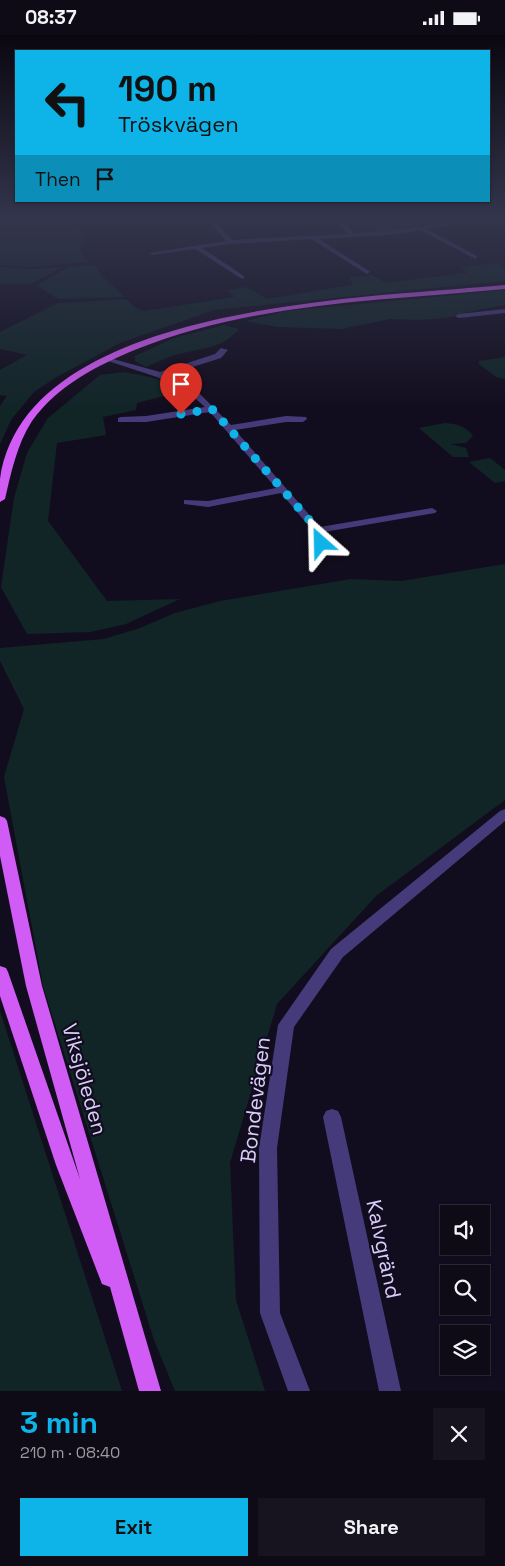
<!DOCTYPE html>
<meta charset="utf-8">
<style>
:root{--surface:#0e0a16;--page:#17131f;--text:#f1f3f6;--muted:#9b9aa1;--line:#2e2b35;--accent:#0eb3e7}
body{margin:0;font-family:"Space Grotesk",sans-serif;background:var(--page);color:var(--text);height:100vh;display:flex;flex-direction:column;font-size:19px;white-space:nowrap}
*{box-sizing:border-box;margin:0}
p{font-size:16px;color:var(--muted)}
.icon{flex:none;width:28px;height:28px;fill:none;stroke:currentColor;stroke-width:2;stroke-linecap:round;stroke-linejoin:round}
.map{position:relative;height:1356px;overflow:hidden}
.details{display:flex;flex-direction:column;background:var(--surface);flex:1}
.details>*{flex:none}
.banner{position:absolute;left:15px;top:15px;width:475px;height:152px;border-radius:0px;box-shadow:0 1px 4px #0004,0 0 0 1px var(--line);background:#0eb3e7;color:#111;overflow:hidden}
.controls{position:absolute;left:440px;top:1170px;display:grid;gap:10px}
.controls a{display:grid;place-items:center;width:50px;height:50px;border-radius:0px;background:var(--surface);box-shadow:0 1px 4px #0004,0 0 0 1px var(--line);font-size:25px}
.pin{position:absolute;display:grid;place-items:center;width:42px;height:42px;color:#fff;margin:-51px -21px;border-radius:50% 50% 50% 0;rotate:-45deg;box-shadow:0 0 5px #0007}
.pin .icon{rotate:45deg}
.me{position:absolute;width:55px;margin:-28px;rotate:335deg;stroke-linejoin:round;filter:drop-shadow(0 0 4px #0008)}
.turn{display:flex;align-items:center;gap:18px;height:105px;padding:0 20px;font-size:22px}
.turn .icon{width:65px;height:65px;stroke-width:2.5}
.turn b{display:block;font-size:35px;line-height:42px}
.then{display:flex;align-items:center;height:48px;padding:0 20px;background:#0003;gap:10px;font-size:19px}
.round{display:grid;place-items:center;flex:none;width:52px;height:52px;border-radius:0px;background:var(--page)}
.summary{display:flex;align-items:center;justify-content:space-between;height:85px;padding:0 20px}
h1{font-size:30px;font-weight:700;line-height:38px;color:var(--accent)}
.primary-button{display:flex;gap:10px;margin-top:auto;padding:10px 20px}
.primary-button a{flex:1;height:58px;border-radius:0px;background:var(--accent);color:#111;font-size:20px;font-weight:700;line-height:58px;text-align:center}
.primary-button a+a{background:var(--page);color:var(--text)}
.status{display:flex;justify-content:space-between;align-items:center;height:35px;padding:0 25px;background:var(--surface);direction:ltr}
.status svg{height:14px;fill:currentColor}
.map>svg:first-child{display:block}
.green{fill:#112527}
.lines{fill:none;stroke-linecap:round;stroke-linejoin:round}
.minor{fill:#463b7a;fill-rule:evenodd}
.major{fill:#d15bf5;fill-rule:evenodd}
.route{stroke:#0eb3e7;stroke-width:9;stroke-dasharray:0 16.2}
.labels{text-anchor:middle;dominant-baseline:central;stroke-width:4.5;stroke-linejoin:round;paint-order:stroke}
.near-street-label{font-size:21px;fill:#d9cdfc;stroke:#120d1e}
</style>
<div class="status"><b>08:37</b><svg viewBox="0 0 49 12"><path d="M0 12V9h3v3zM5 12V6h3v6zM10 12V3h3v9zM15 12V0h3v12zM26 1h20v11H26zM47 4h2v5h-2z"/></svg></div>
<div class="map">
<svg width="505" height="1356" viewBox="0 0 505 1356">
<rect width="100%" height="100%" fill="#120d1e"/>
<!-- green -->
<g class="green">
<polygon points="1,184 75,187 86,210 79,211 86,227 32,232 0,230"/>
<polygon points="347,184 414,184 426,192 389,198 360,198"/>
<polygon points="498,228 505,233 505,246 214,275 120,308 55,343 34,357 11,385 0,409 0,371 7,361 0,360 0,335 27,320 0,314 0,297 58,268 126,264 136,273 144,276 234,262 227,255 247,252 267,264 353,250 350,242 373,240 385,248 467,238 461,232"/>
<polygon points="91,230 95,230 101,240 125,262 63,264 58,264 39,252 39,249 69,232"/>
<polygon points="0,232 30,234 63,232 31,249 0,249"/>
<polygon points="505,255 505,270 481,274 446,283 417,285 390,284 342,294 277,292 245,286 287,276"/>
<path d="M224 290 239 294C222 315 199 313 175 320 165 323 156 328 146 332L135 326V321L174 303Z"/>
<polygon points="505,322 505,344 496,342 479,329 479,326"/>
<path d="M124 337C142 341 167 343 179 357L137 368 136 375 103 382 106 400 57 408 48 486 107 566 180 564 126 589 90 597 27 599 1 552 14 463 27 418 48 383 100 340Z"/>
<path d="M445 388C457 389 466 391 473 401L466 408 450 409 466 413 469 422H453L419 393Z"/>
<polygon points="490,423 505,435 505,446 495,448 469,427"/>
<polygon points="505,529 505,765 376,861 277,969 230,1128 236,1265 265,1356 175,1356 154,1305 43,951 4,742 24,674 0,626 0,613 104,604 140,593 175,578 220,566 351,544 401,546"/>
<polygon points="0,976 122,1356 0,1356"/>
</g>
<g class="lines">
<!-- minor -->
<g class="minor">
<polygon points="207,184 214,184 232,205 348,199 333,184 340,184 355,198 391,196 467,184 484,184 427,194 477,221 477,223 475,224 420,195 391,200 319,204 369,236 370,237 367,239 311,204 230,209 202,213 244,241 244,243 242,244 195,214 152,220 149,218 226,206"/>
<polygon points="505,274 505,278 459,283 455,281 459,279"/>
<polygon points="221,313 228,315 221,323 167,340 194,353 231,390 286,381 306,382 307,384 303,387 286,387 235,395 320,492 432,473 437,476 435,478 324,497 326,508 321,511 316,508 313,496 281,458 208,472 184,469 184,465 208,466 276,453 210,377 146,387 118,387 118,383 121,382 146,381 205,372 188,357 157,342 102,324 106,322 160,337 215,319"/>
<polygon points="505,774 505,786 343,922 294,992 277,1113 280,1278 310,1356 288,1356 260,1278 259,1113 278,990 331,914 500,776"/>
<polygon points="332,1074 338,1076 341,1082 401,1356 379,1356 323,1082 326,1076"/>
</g>
<!-- major -->
<g class="major">
<path d="M505 250V254C380 266 256 267 137 314 98 330 58 350 32 386 17 409 11 438 5 464L0 467C0 460 0 451 0 444 25 267 371 263 505 250Z"/>
<polygon points="0,781 5,783 7,786 42,951 161,1356 139,1356 110,1252 102,1249 56,1130 0,961 0,931 6,933 8,937 80,1144 26,951 0,821"/>
</g>
</g>
<!-- sky -->
<linearGradient id="sky" x2="0" y2="1"><stop stop-color="#0a0710"/><stop offset="0.49" stop-color="#33354c"/><stop offset="1" stop-color="#33354c" stop-opacity="0"/></linearGradient>
<rect width="505" height="374" fill="url(#sky)"/>
<g class="lines">
<!-- route -->
<polyline class="route" points="181,379 212,374 318,495 321,508"/>
</g>
<g class="labels">
<!-- near-street labels -->
<g class="near-street-label">
<text transform="translate(85 1044) rotate(74)">Viksjöleden</text>
<text transform="translate(255 1065) rotate(-83)">Bondevägen</text>
<text transform="translate(384 1214) rotate(78)">Kalvgränd</text>
</g>
</g>
</svg>
<div class="controls">
<a><svg class="icon" aria-label="sound" viewBox="0 0 24 24"><path d="M4 9h4l5-4v14l-5-4H4zM17 9q2 3 0 6"/></svg></a>
<a><svg class="icon" aria-label="search" viewBox="0 0 24 24"><circle cx="10" cy="10" r="6"/><path d="M15 15l6 6"/></svg></a>
<a><svg class="icon" aria-label="layers" viewBox="0 0 24 24"><path d="M12 4l9 5-9 5-9-5zM3 14l9 5 9-5"/></svg></a>
</div>
<div class="pin" style="left:181px;top:379px;background:#d93025"><svg class="icon" aria-label="arrive" viewBox="0 0 24 24"><path d="M6 21V4h12l-3 4 3 4H6"/></svg></div>
<svg class="me" style="left:321px;top:508px" viewBox="-20 -20 40 40"><path d="M0-17L14 15 0 8-14 15z" fill="#0eb3e7" stroke="#fff" stroke-width="4"/></svg>
<div class="banner">
<div class="turn"><svg class="icon" aria-label="left" viewBox="0 0 24 24"><path d="M17 20v-9H6M10 6l-5 5 5 5"/></svg><div><b>190 m</b>Tröskvägen</div></div>
<div class="then">Then<svg class="icon" aria-label="arrive" viewBox="0 0 24 24"><path d="M6 21V4h12l-3 4 3 4H6"/></svg></div>
</div>
</div>
<section class="details">
<div class="summary"><div><h1>3 min</h1><p>210 m · 08:40</p></div><a class="round"><svg class="icon" aria-label="close" viewBox="0 0 24 24"><path d="M6 6l12 12M18 6L6 18"/></svg></a></div>
<div class="primary-button"><a>Exit</a><a>Share</a></div>
</section>
